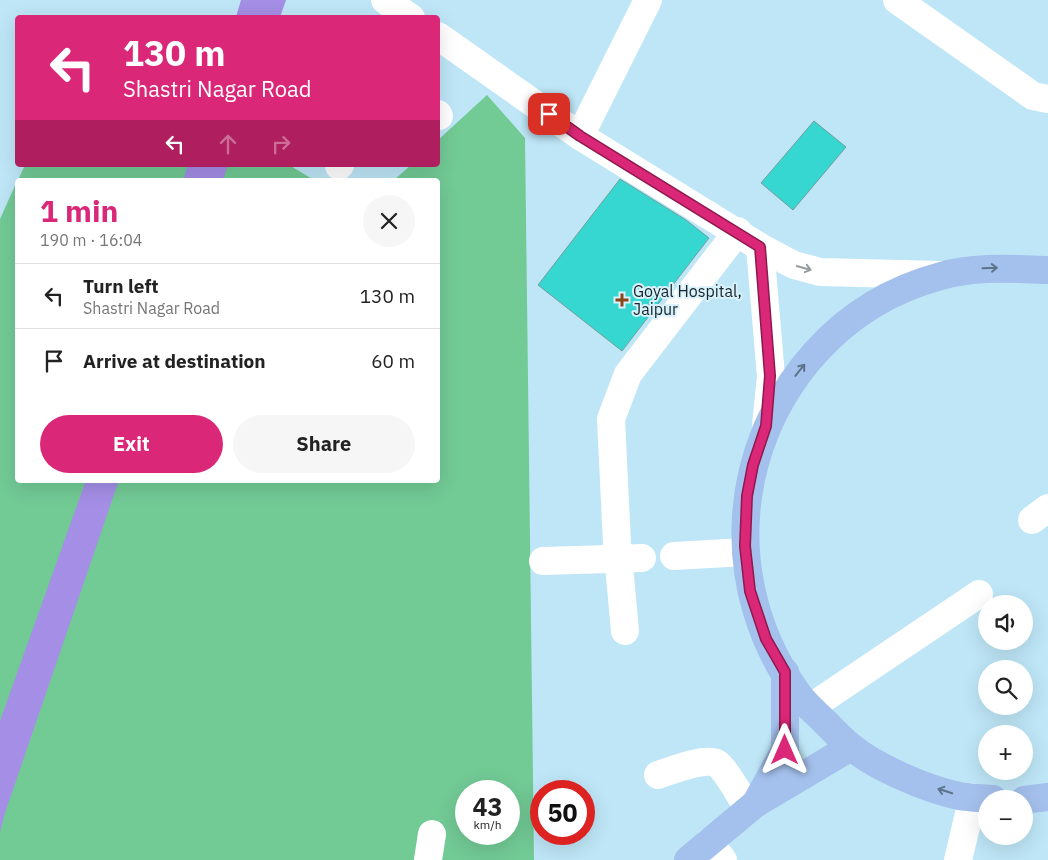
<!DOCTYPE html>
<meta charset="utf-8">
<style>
:root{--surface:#fff;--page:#f6f6f6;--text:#222;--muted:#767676;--line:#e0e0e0;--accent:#db2777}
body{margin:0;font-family:"IBM Plex Sans",sans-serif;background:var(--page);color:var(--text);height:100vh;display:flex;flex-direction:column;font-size:19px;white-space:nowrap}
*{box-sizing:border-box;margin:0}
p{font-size:16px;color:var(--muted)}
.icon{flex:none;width:28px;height:28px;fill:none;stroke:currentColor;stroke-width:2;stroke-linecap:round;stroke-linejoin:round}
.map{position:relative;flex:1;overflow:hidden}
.side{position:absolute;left:15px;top:178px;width:425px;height:305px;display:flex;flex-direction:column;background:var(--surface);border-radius:5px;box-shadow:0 5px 20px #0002}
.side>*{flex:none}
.banner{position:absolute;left:15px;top:15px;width:425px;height:152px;border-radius:5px;box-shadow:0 5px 20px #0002;background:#db2777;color:#fff;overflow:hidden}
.fabs{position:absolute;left:978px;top:595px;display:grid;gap:10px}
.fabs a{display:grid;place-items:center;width:55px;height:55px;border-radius:50%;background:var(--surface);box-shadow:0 5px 20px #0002;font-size:25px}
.speed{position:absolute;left:455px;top:780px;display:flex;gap:10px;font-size:25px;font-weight:700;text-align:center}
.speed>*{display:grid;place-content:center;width:65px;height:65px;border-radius:50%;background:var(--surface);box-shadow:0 5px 20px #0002;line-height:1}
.speed small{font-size:12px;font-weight:400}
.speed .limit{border:8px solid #d22;background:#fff;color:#111}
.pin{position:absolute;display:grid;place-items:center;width:42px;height:42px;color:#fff;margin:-21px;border-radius:10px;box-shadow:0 2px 8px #0006}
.me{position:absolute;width:55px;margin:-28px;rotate:0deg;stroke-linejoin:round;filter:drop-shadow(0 0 4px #0008)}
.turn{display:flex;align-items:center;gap:18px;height:105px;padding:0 25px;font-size:22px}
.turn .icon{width:65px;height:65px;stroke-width:2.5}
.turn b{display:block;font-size:35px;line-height:42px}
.lanes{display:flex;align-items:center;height:48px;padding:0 25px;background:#0003;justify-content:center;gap:25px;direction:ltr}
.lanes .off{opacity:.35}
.round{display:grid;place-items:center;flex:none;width:52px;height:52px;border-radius:26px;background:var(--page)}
.summary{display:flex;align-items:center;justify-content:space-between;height:85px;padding:0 25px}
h1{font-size:30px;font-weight:700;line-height:38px;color:var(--accent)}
.cta{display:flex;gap:10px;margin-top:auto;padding:10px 25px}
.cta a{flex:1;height:58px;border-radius:30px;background:var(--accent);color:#fff;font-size:20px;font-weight:700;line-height:58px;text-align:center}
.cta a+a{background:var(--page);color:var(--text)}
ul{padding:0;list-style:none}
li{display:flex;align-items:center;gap:15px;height:65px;padding:0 25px;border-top:1px solid var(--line)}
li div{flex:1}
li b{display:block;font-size:19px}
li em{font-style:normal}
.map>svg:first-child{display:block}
.green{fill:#72ca95;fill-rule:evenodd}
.water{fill:#a48ee6}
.building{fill:#36d7d0;stroke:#749f9c}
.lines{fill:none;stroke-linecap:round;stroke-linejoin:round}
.minor{stroke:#fff;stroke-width:28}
.major{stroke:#a4c0ec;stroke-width:28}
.oneway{stroke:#969da0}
.oneway2{stroke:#5d738c}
.route-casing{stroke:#8e194d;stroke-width:12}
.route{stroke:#db2777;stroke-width:9}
.poi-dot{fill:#894616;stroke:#d9f1fb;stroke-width:2}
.labels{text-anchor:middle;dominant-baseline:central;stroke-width:4;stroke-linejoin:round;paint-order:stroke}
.poi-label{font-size:16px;fill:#16262c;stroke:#d9f1fb;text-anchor:start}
</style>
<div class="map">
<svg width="1048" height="860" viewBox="0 0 1048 860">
<rect width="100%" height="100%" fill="#bee6f7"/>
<!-- green -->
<g class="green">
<path d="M487 95 525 138 534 860H0V219L17 181 18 480H438V180H394L411 165H438V140ZM466 791H509V834H466Z"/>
<polygon points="25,165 289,165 314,180 18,180"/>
</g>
<!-- water -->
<g class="water">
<polygon points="241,0 286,0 280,17 236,17"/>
<polygon points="188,165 228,165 223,180 183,180"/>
<polygon points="86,480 119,480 5,813 0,832 0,721"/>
</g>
<!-- building -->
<g class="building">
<polygon points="814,121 846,147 793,210 761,183"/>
<polygon points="620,179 686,220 709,238 622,351 538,285"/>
</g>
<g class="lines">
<!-- minor -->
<g class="minor">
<polyline points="385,0 411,18"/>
<polyline points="897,0 1033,96 1048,99"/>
<polyline points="438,36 580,136 760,247 794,265 820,272 940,275"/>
<polyline points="438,114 439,116"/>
<polyline points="580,136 648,0"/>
<polyline points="339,166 340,165"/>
<polyline points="760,247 771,376 766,426"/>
<polyline points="1032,520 1048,508"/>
<polyline points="674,556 745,552"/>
<polyline points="543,561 642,558"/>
<polyline points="625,631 617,544 611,419 628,374 738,231"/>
<polyline points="811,707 979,594"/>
<path d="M658 775C670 771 707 756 718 764 729 774 740 797 749 809"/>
<polyline points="709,842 723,860"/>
<polyline points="428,860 432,834"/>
<polyline points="958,860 973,797"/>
</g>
<!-- major -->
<g class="major">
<path d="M993 799C982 798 970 798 959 796 926 789 875 767 850 746 841 739 833 730 825 722 816 713 805 704 798 694 722 590 729 449 815 353 849 315 892 289 941 276 976 266 1012 269 1048 270"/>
<polyline points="1024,800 1048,797"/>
<polyline points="756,803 785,750 785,672"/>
<polyline points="688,860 755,804 851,747"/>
</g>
</g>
<!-- one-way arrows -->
<defs><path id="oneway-shaft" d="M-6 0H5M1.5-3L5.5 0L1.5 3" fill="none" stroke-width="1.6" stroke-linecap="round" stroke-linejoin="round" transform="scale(1.25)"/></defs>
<use class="oneway" href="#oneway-shaft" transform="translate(804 268) rotate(16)"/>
<g class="oneway2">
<use href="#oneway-shaft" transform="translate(990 268) rotate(-2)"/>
<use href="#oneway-shaft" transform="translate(800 370) rotate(-51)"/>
<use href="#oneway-shaft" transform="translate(945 791) rotate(-162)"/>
</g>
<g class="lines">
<defs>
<polyline id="route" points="549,114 580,136 760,247 770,376 766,426 753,465 747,496 745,546 750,591 766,639 785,672 785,750"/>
</defs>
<!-- route casing -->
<use href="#route" class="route-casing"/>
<!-- route -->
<use href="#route" class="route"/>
</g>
<!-- markers -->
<path class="poi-dot" d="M619.5 292.5h5v5h5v5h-5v5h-5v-5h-5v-5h5z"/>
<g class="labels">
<!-- poi labels -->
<g class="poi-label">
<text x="633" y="291">Goyal Hospital,<tspan x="633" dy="18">Jaipur</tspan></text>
</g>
</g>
</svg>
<div class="fabs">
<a><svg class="icon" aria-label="sound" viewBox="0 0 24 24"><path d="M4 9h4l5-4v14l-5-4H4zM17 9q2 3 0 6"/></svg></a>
<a><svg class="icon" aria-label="search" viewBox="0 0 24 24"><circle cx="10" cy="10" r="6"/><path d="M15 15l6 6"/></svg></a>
<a>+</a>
<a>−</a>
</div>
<div class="speed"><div>43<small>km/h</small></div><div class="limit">50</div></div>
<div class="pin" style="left:549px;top:114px;background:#d93025"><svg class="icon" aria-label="arrive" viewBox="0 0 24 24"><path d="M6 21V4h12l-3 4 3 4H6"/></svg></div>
<svg class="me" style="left:785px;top:750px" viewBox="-20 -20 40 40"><path d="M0-17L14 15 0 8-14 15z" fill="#db2777" stroke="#fff" stroke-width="4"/></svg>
<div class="banner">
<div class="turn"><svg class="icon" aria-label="left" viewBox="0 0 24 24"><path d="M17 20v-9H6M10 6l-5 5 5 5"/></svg><div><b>130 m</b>Shastri Nagar Road</div></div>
<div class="lanes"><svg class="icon" aria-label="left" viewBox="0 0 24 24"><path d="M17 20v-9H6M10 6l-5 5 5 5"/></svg><svg class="icon off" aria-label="ahead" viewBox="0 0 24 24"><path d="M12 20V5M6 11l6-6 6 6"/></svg><svg class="icon off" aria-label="right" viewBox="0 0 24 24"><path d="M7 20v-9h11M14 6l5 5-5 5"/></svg></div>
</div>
<section class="side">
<div class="summary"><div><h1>1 min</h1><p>190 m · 16:04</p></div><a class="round"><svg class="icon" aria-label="close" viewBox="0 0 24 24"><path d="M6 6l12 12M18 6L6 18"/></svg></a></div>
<ul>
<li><svg class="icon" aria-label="left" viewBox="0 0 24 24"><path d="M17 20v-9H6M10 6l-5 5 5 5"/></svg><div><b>Turn left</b><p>Shastri Nagar Road</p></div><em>130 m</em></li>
<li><svg class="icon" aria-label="arrive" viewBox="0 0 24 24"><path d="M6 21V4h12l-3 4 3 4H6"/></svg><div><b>Arrive at destination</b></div><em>60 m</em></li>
</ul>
<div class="cta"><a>Exit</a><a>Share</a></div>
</section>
</div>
